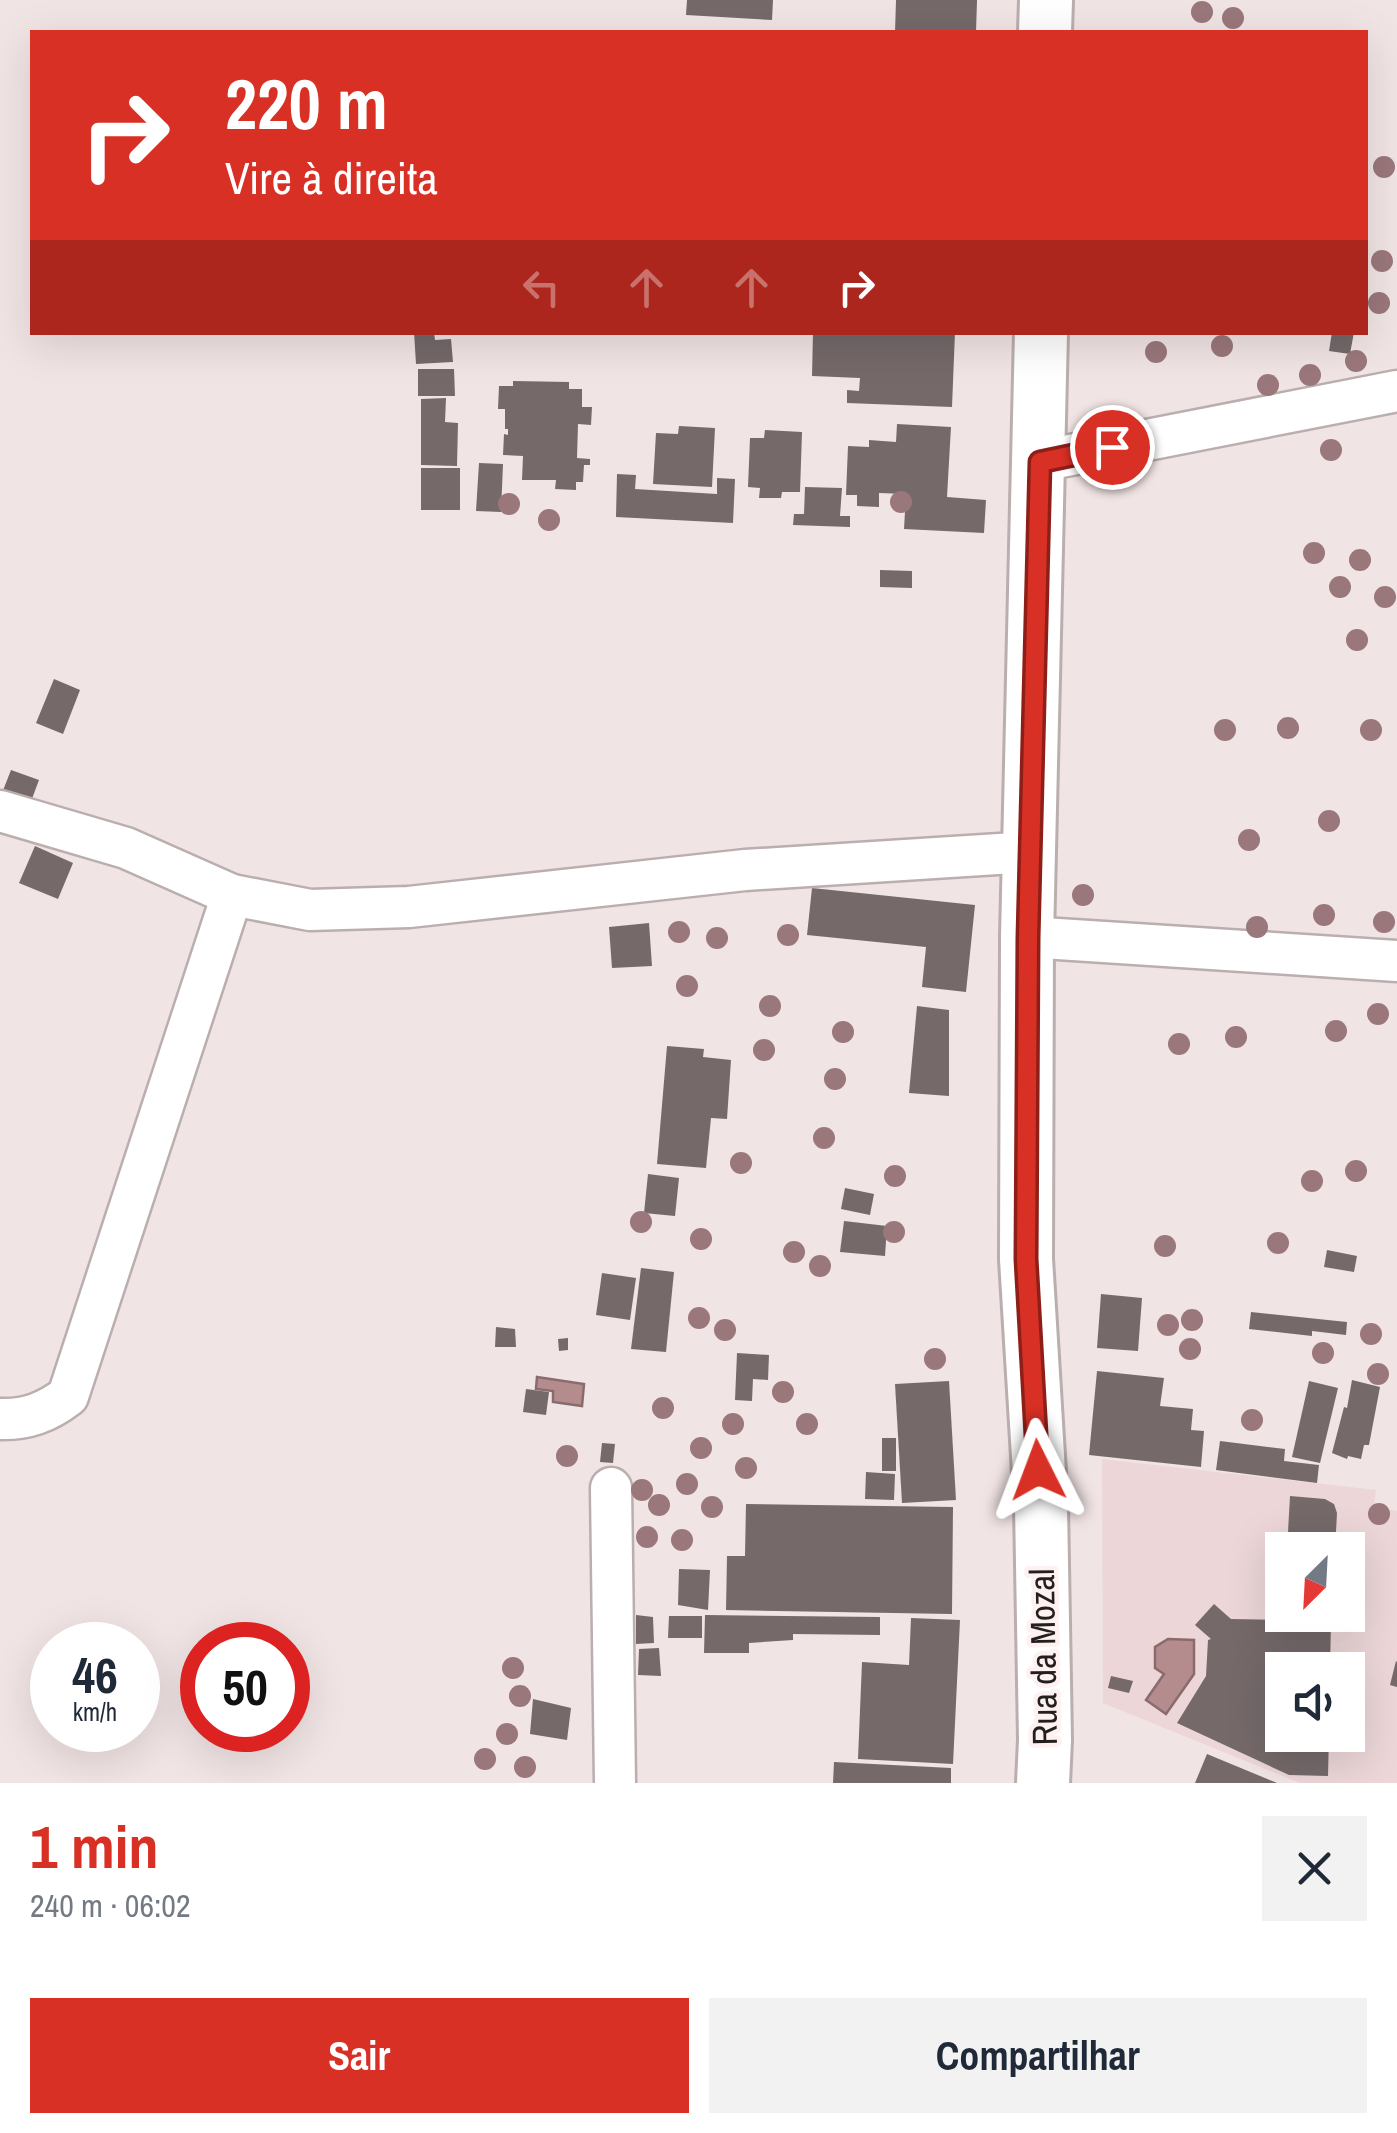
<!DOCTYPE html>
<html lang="pt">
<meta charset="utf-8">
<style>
:root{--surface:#fff;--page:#f2f2f3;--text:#1f2937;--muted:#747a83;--accent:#d93025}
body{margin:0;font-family:"Archivo Narrow",sans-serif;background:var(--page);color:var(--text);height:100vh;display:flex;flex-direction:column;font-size:38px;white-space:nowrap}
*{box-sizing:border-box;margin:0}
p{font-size:32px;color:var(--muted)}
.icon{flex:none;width:55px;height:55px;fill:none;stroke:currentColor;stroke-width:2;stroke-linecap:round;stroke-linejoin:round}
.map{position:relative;height:1783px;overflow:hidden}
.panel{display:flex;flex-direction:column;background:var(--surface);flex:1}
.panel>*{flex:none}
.hud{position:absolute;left:30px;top:30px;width:1338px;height:305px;border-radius:0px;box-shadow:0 10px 40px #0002;background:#d93025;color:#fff;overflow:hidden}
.needle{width:65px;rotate:204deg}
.tools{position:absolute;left:1265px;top:1532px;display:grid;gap:20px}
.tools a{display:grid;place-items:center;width:100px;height:100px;border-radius:0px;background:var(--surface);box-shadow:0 10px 40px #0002;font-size:50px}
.speed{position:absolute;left:30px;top:1622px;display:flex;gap:20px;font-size:50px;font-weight:700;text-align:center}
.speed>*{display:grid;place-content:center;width:130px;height:130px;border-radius:50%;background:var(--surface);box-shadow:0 10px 40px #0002;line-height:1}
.speed small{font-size:25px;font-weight:400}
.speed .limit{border:15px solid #d22;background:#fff;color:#111}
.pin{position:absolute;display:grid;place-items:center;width:85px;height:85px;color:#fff;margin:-42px;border:5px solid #fff;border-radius:50%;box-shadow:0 2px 10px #0007}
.me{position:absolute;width:110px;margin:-55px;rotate:357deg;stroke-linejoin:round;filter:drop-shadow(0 0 8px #0008)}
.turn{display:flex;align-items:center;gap:35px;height:210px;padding:0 30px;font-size:45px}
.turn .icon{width:130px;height:130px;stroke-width:2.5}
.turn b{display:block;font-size:70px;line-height:85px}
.lanes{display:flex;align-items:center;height:95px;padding:0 30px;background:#0003;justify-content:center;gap:50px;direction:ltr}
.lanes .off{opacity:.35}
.round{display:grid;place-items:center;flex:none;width:105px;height:105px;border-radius:0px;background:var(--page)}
.overview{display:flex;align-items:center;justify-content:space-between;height:170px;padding:0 30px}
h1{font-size:60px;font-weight:700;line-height:75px;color:var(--accent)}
.button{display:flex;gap:20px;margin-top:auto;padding:20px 30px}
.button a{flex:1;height:115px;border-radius:0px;background:var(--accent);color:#fff;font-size:40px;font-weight:700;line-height:115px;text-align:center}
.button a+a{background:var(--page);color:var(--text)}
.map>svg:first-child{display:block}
.built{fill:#ecd6d7;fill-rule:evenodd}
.water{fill:#b58c8e;stroke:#8a6b6d;stroke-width:2.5}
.building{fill:#75696a}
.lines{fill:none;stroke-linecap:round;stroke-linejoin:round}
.minor-casing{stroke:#baaeae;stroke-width:45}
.major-casing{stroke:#baaeae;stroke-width:58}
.minor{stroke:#fff;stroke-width:40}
.major{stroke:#fff;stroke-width:52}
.tree{fill:#9a777b}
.route-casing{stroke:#8d1f18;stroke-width:25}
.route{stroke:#d93025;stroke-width:18}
.labels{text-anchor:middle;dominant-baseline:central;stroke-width:9;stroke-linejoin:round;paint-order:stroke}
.street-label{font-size:35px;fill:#241f1f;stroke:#fef1f1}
</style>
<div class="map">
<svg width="1397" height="1783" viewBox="0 0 1397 1783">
<rect width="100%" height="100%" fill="#f1e4e4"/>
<!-- built -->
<path class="built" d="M1102 1459 1376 1490 1374 1507 1397 1511V1783H1300L1103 1703ZM1282 1550H1348V1615H1282ZM1282 1670H1348V1735H1282Z"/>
<!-- water -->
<g class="water">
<polygon points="537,1377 584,1384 582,1406 553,1402 553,1391 536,1389"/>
<polygon points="1168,1639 1194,1640 1194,1674 1166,1714 1146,1700 1164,1674 1155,1668 1155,1647"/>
</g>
<!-- building -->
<g class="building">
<polygon points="687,0 773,0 772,20 686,15"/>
<polygon points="896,0 977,0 976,32 895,32"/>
<polygon points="414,332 434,332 435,340 451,339 453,362 416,364"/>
<polygon points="813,332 955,332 952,407 847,403 847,390 859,391 860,378 812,376"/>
<polygon points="1332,332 1354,332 1350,354 1329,351"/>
<polygon points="418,369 454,369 455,396 418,396"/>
<polygon points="513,381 569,382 569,389 582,389 582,407 592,407 591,425 578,424 577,458 590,459 590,465 584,465 583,482 576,482 576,490 555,489 556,480 522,480 523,456 503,455 504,434 508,435 508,429 505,429 505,409 498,409 499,386 513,386"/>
<polygon points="446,398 445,422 458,423 457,466 421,465 421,399"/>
<polygon points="897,424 951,427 947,497 986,500 984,533 904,529 906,494 879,493 879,507 857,506 857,495 846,495 848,446 869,447 869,440 896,442"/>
<polygon points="679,426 715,428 712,487 653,484 656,433 678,434"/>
<polygon points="765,430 802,432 800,492 782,492 781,498 759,498 760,488 748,487 750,438 764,438"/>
<polygon points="479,463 503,464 501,512 476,511"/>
<rect x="421" y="468" width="39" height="42"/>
<polygon points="617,474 636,475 635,489 717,494 717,478 735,479 733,523 616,517"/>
<polygon points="805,487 842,488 840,516 850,516 850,527 793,525 794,514 804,514"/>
<polygon points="880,570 912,571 912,588 880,587"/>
<polygon points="54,679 80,690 63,734 36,723"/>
<polygon points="11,770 39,780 30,804 2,793"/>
<polygon points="35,846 73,863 58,899 19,883"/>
<polygon points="812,888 975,905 966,992 922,987 926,947 807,935"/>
<polygon points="649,923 652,966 612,968 609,927"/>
<polygon points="917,1006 949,1010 949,1096 909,1093"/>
<polygon points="667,1046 704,1049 703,1057 731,1060 727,1119 711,1118 706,1168 657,1164"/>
<polygon points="648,1174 679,1178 675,1216 644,1213"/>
<polygon points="845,1188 874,1194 870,1215 841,1209"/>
<polygon points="844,1221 887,1226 885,1256 840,1252"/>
<polygon points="1327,1250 1357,1256 1354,1272 1324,1267"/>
<polygon points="641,1268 674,1272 666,1352 631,1349"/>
<polygon points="602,1273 636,1278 630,1320 596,1315"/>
<polygon points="1101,1294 1142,1298 1138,1351 1097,1348"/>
<polygon points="1251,1312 1347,1322 1346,1335 1312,1331 1312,1336 1249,1329"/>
<polygon points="496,1327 515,1329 516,1347 495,1347"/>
<polygon points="568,1338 568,1350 559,1351 558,1339"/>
<polygon points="737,1353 769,1355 768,1380 753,1379 752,1401 735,1400"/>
<polygon points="1097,1371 1164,1378 1160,1406 1193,1409 1191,1430 1204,1431 1201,1467 1089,1455"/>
<polygon points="1352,1380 1380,1387 1369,1445 1364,1445 1361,1459 1348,1456 1347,1459 1332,1453 1344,1407 1347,1408"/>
<polygon points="949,1381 956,1500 902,1503 895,1384"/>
<polygon points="1309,1381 1338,1388 1320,1463 1292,1457"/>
<polygon points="526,1389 549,1392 546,1415 523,1412"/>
<rect x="882" y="1438" width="14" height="33"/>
<polygon points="1220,1441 1285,1449 1284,1461 1319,1465 1317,1483 1216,1470"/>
<polygon points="602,1443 615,1444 613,1463 600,1462"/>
<polygon points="866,1472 895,1474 894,1500 865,1499"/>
<polygon points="1290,1496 1325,1499 1334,1504 1337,1513 1335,1550 1287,1550"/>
<polygon points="746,1504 953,1507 952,1614 726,1610 727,1556 745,1556"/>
<polygon points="679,1569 710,1570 708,1610 678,1605"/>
<polygon points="1214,1604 1231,1619 1331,1621 1330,1670 1282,1670 1282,1735 1329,1735 1328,1776 1289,1775 1177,1723 1206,1676 1208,1640 1211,1639 1195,1625"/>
<polygon points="636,1615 653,1617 654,1643 636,1644"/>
<polygon points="705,1615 880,1617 880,1635 793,1634 793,1640 749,1643 749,1653 704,1653"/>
<polygon points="669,1616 702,1616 702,1638 668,1638"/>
<polygon points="911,1618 960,1620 953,1764 858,1759 862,1662 909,1665"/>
<polygon points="659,1648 661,1676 638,1675 639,1649"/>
<polygon points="1396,1661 1397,1662 1397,1687 1390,1685"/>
<polygon points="1111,1676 1133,1681 1129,1693 1108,1688"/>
<polygon points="533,1699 571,1708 567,1740 530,1734"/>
<polygon points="1207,1754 1277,1783 1195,1783"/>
<polygon points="834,1762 951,1768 951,1783 833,1783"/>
</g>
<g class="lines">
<defs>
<g id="minor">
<polyline points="1040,461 1397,391"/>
<polyline points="0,811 126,848 232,895 310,910 409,907 745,870 1031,852"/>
<polyline points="1027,937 1397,961"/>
<path d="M0 1419C27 1420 47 1412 68 1396L232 895"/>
<polyline points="611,1488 615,1783"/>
</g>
<g id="major">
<polyline points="1045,32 1046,0"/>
<polyline points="1041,332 1027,937 1026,1259 1041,1505 1045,1740 1043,1783"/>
</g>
</defs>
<!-- minor casing -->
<use href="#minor" class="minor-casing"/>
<!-- major casing -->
<use href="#major" class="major-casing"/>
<!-- minor -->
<use href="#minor" class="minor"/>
<!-- major -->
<use href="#major" class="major"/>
</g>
<!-- trees -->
<g class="tree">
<circle cx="1202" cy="12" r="11"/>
<circle cx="1233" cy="18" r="11"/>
<circle cx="1384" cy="167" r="11"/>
<circle cx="1382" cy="261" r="11"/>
<circle cx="1379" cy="303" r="11"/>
<circle cx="1222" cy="346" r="11"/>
<circle cx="1156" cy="352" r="11"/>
<circle cx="1356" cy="361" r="11"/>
<circle cx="1310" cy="375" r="11"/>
<circle cx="1268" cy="385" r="11"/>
<circle cx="1331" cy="450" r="11"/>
<circle cx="901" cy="502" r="11"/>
<circle cx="509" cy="504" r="11"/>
<circle cx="549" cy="520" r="11"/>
<circle cx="1314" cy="553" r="11"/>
<circle cx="1360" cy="560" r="11"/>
<circle cx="1340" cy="587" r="11"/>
<circle cx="1385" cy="597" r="11"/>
<circle cx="1357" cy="640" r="11"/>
<circle cx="1288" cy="728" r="11"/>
<circle cx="1225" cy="730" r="11"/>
<circle cx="1371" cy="730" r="11"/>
<circle cx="1329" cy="821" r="11"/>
<circle cx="1249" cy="840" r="11"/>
<circle cx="1083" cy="895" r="11"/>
<circle cx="1324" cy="915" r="11"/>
<circle cx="1384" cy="922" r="11"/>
<circle cx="1257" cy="927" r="11"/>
<circle cx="679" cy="932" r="11"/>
<circle cx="788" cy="935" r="11"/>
<circle cx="717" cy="938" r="11"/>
<circle cx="687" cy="986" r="11"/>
<circle cx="770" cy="1006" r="11"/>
<circle cx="1378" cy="1014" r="11"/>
<circle cx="1336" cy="1031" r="11"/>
<circle cx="843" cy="1032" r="11"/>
<circle cx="1236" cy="1037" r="11"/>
<circle cx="1179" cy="1044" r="11"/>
<circle cx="764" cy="1050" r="11"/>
<circle cx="835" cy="1079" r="11"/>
<circle cx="824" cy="1138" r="11"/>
<circle cx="741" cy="1163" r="11"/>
<circle cx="1356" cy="1171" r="11"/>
<circle cx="895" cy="1176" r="11"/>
<circle cx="1312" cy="1181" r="11"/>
<circle cx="641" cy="1222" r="11"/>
<circle cx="894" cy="1232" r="11"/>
<circle cx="701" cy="1239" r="11"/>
<circle cx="1278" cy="1243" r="11"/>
<circle cx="1165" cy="1246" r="11"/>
<circle cx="794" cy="1252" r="11"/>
<circle cx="820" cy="1266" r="11"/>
<circle cx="699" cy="1318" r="11"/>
<circle cx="1192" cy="1320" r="11"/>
<circle cx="1168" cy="1325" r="11"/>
<circle cx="725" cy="1330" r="11"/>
<circle cx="1371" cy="1334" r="11"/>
<circle cx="1190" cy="1349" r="11"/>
<circle cx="1323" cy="1353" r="11"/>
<circle cx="935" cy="1359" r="11"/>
<circle cx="1378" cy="1374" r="11"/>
<circle cx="783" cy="1392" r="11"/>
<circle cx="663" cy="1408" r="11"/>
<circle cx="1252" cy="1420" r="11"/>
<circle cx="733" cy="1424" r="11"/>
<circle cx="807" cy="1424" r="11"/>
<circle cx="701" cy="1448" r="11"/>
<circle cx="567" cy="1456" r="11"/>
<circle cx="746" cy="1468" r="11"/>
<circle cx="687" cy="1484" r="11"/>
<circle cx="642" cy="1490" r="11"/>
<circle cx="659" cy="1505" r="11"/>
<circle cx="712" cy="1507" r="11"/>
<circle cx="1379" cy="1514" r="11"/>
<circle cx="647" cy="1537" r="11"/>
<circle cx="682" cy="1540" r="11"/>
<circle cx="513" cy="1668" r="11"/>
<circle cx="520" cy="1696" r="11"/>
<circle cx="507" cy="1734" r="11"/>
<circle cx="485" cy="1759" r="11"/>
<circle cx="525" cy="1767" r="11"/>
</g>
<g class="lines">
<defs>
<polyline id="route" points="1038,1470 1026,1259 1028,938 1040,462 1112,447"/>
</defs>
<!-- route casing -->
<use href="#route" class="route-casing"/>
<!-- route -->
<use href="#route" class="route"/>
</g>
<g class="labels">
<!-- street labels -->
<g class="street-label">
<text transform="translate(1043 1657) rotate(-91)">Rua da Mozal</text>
</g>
</g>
</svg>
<div class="tools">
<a><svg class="needle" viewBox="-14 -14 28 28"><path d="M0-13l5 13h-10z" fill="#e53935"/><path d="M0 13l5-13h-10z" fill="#747a83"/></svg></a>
<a><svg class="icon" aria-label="sound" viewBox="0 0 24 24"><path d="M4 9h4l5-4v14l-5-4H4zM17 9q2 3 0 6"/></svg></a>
</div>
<div class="speed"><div>46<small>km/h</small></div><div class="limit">50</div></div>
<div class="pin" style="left:1112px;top:447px;background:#d93025"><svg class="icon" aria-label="arrive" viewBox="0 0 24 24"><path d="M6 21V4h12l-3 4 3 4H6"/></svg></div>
<svg class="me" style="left:1038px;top:1470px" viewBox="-20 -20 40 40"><path d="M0-17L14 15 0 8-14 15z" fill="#d93025" stroke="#fff" stroke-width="4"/></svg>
<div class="hud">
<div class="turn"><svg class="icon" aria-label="right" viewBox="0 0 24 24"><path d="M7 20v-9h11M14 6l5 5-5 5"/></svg><div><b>220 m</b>Vire à direita</div></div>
<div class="lanes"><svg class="icon off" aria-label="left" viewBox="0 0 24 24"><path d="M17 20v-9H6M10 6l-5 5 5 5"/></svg><svg class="icon off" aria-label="ahead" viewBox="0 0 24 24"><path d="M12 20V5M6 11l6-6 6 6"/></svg><svg class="icon off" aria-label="ahead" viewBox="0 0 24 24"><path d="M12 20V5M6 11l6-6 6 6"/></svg><svg class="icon" aria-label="right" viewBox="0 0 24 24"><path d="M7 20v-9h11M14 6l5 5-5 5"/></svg></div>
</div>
</div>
<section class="panel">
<div class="overview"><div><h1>1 min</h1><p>240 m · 06:02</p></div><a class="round"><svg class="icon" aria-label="close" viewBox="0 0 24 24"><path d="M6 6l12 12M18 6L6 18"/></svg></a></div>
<div class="button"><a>Sair</a><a>Compartilhar</a></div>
</section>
